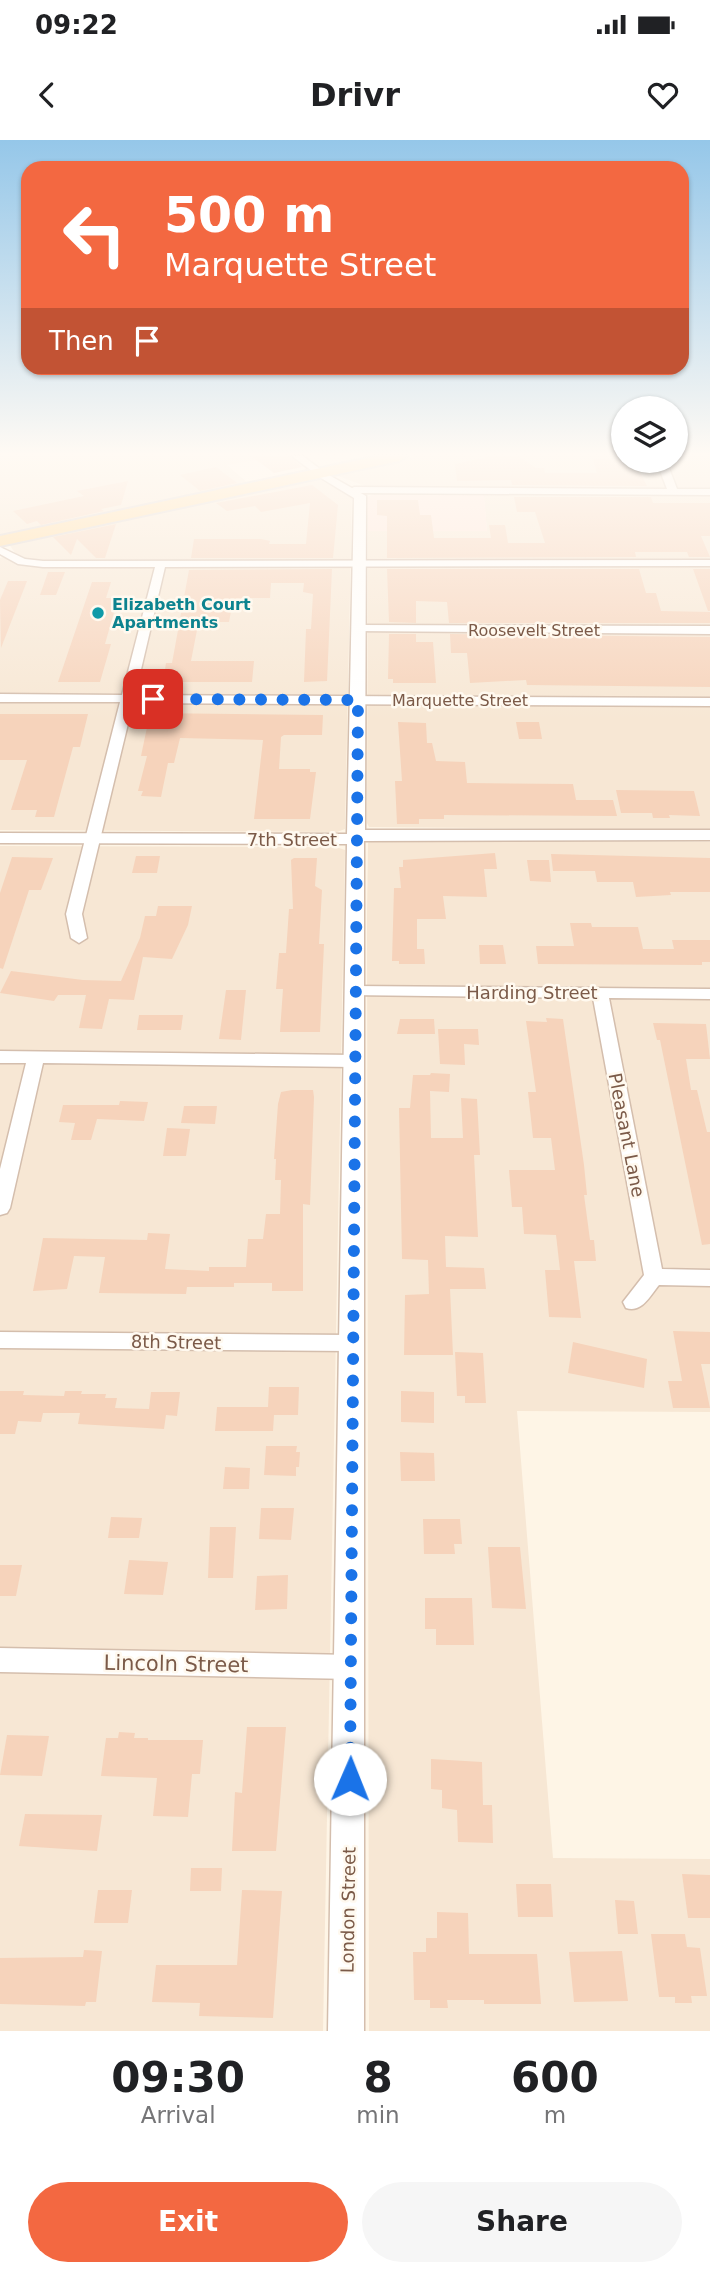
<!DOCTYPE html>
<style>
:root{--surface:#fff;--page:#f6f6f6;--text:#202124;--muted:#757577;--accent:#f36841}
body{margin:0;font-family:"DejaVu Sans",sans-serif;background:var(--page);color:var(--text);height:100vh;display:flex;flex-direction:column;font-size:26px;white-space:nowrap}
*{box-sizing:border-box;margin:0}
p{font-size:23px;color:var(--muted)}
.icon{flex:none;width:38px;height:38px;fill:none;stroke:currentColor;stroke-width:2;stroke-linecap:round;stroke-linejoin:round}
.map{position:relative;height:1891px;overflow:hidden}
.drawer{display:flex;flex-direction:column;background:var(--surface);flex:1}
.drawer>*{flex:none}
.top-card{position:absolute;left:21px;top:21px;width:668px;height:214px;border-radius:21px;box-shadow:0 2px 5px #0004;background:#f36841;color:#fff;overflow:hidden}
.fabs{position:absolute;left:611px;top:256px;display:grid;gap:14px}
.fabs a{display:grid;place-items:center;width:77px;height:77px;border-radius:50%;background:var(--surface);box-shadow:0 2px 5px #0004;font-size:35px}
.pin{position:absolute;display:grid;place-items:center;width:60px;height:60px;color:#fff;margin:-30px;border-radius:14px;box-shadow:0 4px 10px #0006}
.me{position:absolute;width:77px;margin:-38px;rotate:1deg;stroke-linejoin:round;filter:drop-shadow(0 0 5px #0008)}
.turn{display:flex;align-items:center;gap:24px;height:147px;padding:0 28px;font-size:32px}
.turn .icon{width:91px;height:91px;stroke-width:2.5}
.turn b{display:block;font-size:49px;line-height:60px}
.then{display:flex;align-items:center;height:66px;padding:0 28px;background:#0003;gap:14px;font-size:26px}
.eta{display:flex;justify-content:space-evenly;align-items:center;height:119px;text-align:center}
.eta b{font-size:42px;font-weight:800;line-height:49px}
.primary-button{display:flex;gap:14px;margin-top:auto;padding:14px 28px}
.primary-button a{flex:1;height:80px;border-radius:42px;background:var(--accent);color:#fff;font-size:28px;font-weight:800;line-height:80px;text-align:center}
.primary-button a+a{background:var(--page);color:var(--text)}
.status{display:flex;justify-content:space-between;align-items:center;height:49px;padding:0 35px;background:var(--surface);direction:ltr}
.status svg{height:19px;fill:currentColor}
header{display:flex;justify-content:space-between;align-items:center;height:91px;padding:0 28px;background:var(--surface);font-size:32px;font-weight:800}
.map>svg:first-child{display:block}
.residential{fill:#f7e7d4}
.commercial{fill:#ffe5da}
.building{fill:#f6d3bb}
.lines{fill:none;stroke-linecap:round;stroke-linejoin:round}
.minor-casing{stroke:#d4bead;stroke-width:3}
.tertiary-casing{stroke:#d4bead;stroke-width:3}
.primary-casing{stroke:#ddd4cf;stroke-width:4}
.minor{fill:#fff;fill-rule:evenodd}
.tertiary{fill:#fff;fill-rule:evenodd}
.primary{fill:#ffda9d;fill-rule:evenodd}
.route{stroke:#1a73e8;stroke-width:12;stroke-dasharray:0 21.6}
.culture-dot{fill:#0f9aa8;stroke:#fff9ef;stroke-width:2.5}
.labels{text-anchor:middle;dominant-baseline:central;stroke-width:5;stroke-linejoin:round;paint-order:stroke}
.far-culture-label{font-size:16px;font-weight:bold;fill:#0d838f;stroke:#fff9ef;text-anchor:start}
.far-street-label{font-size:16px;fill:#7b5a48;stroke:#fff9ef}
.street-label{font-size:18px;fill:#7b5a48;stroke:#fff9ef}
.near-street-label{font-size:21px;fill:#7b5a48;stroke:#fff9ef}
</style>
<div class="status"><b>09:22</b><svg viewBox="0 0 49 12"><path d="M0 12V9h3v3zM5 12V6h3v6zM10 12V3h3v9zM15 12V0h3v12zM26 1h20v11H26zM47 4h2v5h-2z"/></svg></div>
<header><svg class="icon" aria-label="back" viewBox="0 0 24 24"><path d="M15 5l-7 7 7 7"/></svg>Drivr<svg class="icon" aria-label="heart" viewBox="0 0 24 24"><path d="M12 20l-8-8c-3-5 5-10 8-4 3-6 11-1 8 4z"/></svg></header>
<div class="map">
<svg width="710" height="1891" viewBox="0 0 710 1891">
<rect width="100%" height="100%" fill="#fef5e6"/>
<!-- residential -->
<g class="residential">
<polygon points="0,316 279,316 227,325 249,344 0,397"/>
<polygon points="415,316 623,316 623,320 676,320 676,316 710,316 710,690 369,687 367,683 368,391 487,390 483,347 368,347 338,336 339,332"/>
<polygon points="313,338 319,339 352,357 345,689 337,692 0,690 0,418 15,413 9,404"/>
<polygon points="370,700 710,702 710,1272 517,1271 553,1718 710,1719 710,1891 369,1891 367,776 368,703"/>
<polygon points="0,706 336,707 345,710 323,1891 0,1891"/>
</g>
<!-- commercial -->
<polygon class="commercial" points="374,354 484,354 487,391 368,391 367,357"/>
<!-- building -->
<g class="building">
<polygon points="251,316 290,316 302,327 274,333"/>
<polygon points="492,316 518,316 536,328 544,328 545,333 597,333 593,319 634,320 647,346 512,345 511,340 457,341 455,324"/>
<polygon points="216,327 237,343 200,351 180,335"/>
<polygon points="128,341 121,365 101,369 104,371 41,385 37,381 27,384 13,371 84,356 77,351"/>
<polygon points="312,345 338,365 333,418 191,418 194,399 261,399 270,401 269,404 306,404 310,363 261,372 255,366 227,371 216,363"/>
<polygon points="514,357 651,357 653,363 710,363 710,396 701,396 710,417 689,417 687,412 635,412 636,417 387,418 387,376 377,375 377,360 418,360 420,375 431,375 434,398 491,398 489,385 505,385 508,403 545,403 535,372 517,372"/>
<polygon points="116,384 105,418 96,418 77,399 71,415 53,397"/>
<polygon points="332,429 327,541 304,542 306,489 311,489 313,454 303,452 304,443 271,443 270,458 241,458 240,466 232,466 229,482 200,482 197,490 191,521 254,521 252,542 163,542 166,523 172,523 189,430"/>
<polygon points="387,429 639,429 646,453 656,453 661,471 710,472 710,483 449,483 447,462 416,461 416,483 389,482"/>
<polygon points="693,429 710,429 710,471 708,471"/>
<polygon points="48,432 65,432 56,455 40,455"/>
<polygon points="8,441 27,441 1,508 0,460"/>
<polygon points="92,442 111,442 106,458 118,458 105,504 111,504 100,542 58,542"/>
<polygon points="389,494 416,494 416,502 433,502 436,543 393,543 393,539 388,539"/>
<polygon points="450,494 710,497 710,547 527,545 526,540 470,543 467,513 451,513"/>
<polygon points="150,573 323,575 322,595 284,595 281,597 279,629 310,629 310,632 316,632 310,679 254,679 263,600 180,598 174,623 168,623 161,657 141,656 143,651 138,651 147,616 141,616"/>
<polygon points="0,574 88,574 80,607 73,607 54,677 35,677 37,670 11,670 27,620 0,620"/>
<polygon points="398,582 426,583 427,603 432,603 436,621 465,622 467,643 573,644 576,660 613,660 617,676 444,675 444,679 419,679 419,684 397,684 395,641 402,641"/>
<polygon points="516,582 539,582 542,599 519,599"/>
<polygon points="616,650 694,651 700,676 669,675 670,678 653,678 652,673 621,673"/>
<polygon points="495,713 497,729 484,729 487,757 443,756 446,779 417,779 417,809 424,809 425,824 399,824 399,821 392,821 394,748 401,748 399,727 403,727 403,720"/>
<polygon points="551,714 710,718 710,752 670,752 671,755 636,757 633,742 597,742 595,731 553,731"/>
<polygon points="136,716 160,716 157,733 132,733"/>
<polygon points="12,717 53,718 41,750 29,750 3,829 0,828 0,753"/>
<polygon points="294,718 317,718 315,746 322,750 319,804 324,804 320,892 280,892 283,849 276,849 279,813 286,813 289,769 293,769 291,720"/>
<polygon points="527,720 549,720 551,742 530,741"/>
<polygon points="158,766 192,766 188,785 172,819 143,817 134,860 109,859 102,889 79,888 86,855 58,855 54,861 0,853 11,831 83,840 121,841 140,798 145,776 156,776"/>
<polygon points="570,783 591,783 592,787 638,787 643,809 674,809 672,800 710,800 710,822 702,822 702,825 538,824 536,806 574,806"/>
<polygon points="479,805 503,805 506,824 480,824"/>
<polygon points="226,850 246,850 241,900 219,899"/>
<polygon points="139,875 183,875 181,890 137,890"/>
<polygon points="546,878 563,879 584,1025 587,1055 584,1055 590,1100 594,1100 596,1121 574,1121 581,1178 549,1177 545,1130 560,1130 556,1095 524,1094 522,1067 512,1067 509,1030 555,1030 551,998 533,998 528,952 536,952 526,881 547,882"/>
<polygon points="400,879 434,879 435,894 397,894"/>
<polygon points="653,883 706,884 710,919 686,919 691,950 697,950 707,992 710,992 710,1104 702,1105 660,900 657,900"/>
<polygon points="438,889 478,889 479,905 464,904 465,925 440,924"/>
<polygon points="431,933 450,934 449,952 430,951 431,998 463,998 461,958 477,959 480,1015 474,1015 478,1097 445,1096 446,1127 484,1128 486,1149 450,1149 453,1215 404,1215 405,1155 429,1154 428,1120 402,1119 399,968 410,968 413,935 430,935"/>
<polygon points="292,950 313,950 314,957 310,1065 303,1064 303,1151 272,1151 272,1143 234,1143 234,1147 187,1147 186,1154 99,1153 105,1117 74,1116 67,1149 33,1151 43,1098 147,1100 148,1093 170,1094 165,1129 209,1131 209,1127 246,1127 248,1099 263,1099 266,1074 280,1074 281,1040 275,1040 276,1019 274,1019 278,964 281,952"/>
<polygon points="120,961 148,962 144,981 97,979 91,1000 71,1000 75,983 59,982 63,965 119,965"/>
<polygon points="184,966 217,966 215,984 181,983"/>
<polygon points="167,988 190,989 186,1016 163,1016"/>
<polygon points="673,1191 710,1192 710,1224 701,1224 710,1268 673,1268 668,1241 682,1241"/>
<polygon points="573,1202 647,1219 644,1248 568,1233"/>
<polygon points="455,1212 483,1213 486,1263 465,1263 465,1256 457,1256"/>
<polygon points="269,1247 299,1247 298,1275 274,1275 273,1291 215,1291 217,1267 268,1267"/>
<polygon points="0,1251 24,1251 23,1255 64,1256 65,1251 82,1251 81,1254 106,1254 105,1258 117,1258 115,1268 149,1269 151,1252 180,1252 177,1276 166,1275 164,1289 78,1284 80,1273 43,1273 41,1282 18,1281 15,1294 0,1294"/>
<polygon points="401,1251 434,1252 434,1283 401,1282"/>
<polygon points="266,1306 297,1306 296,1312 300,1312 299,1327 296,1327 296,1336 264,1335"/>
<polygon points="400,1312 434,1313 435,1341 401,1341"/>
<polygon points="225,1327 250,1328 249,1349 223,1349"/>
<polygon points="261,1368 294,1368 291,1400 259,1399"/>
<polygon points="111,1377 142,1378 139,1398 108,1398"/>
<polygon points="423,1379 460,1379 462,1404 454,1404 455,1414 424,1414"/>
<polygon points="210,1387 236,1387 233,1438 208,1438"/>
<polygon points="488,1407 520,1407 526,1469 492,1468"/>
<polygon points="129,1420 168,1422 163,1455 124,1454"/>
<polygon points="0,1425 22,1425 16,1456 0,1456"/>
<polygon points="288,1435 287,1469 255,1470 257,1436"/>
<polygon points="425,1458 472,1458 474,1505 436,1505 436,1489 425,1489"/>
<polygon points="247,1587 286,1587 276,1711 232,1711 235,1652 242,1653"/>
<polygon points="119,1592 135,1593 134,1598 148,1598 148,1600 203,1600 200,1634 192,1634 188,1677 153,1676 157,1638 101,1636 106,1598 118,1598"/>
<polygon points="7,1595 49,1596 42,1636 0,1635"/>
<polygon points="431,1619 482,1622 483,1665 492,1665 493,1703 458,1702 457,1670 442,1668 442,1650 431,1649"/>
<polygon points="25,1674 102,1675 97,1711 19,1706"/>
<polygon points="191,1728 222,1728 221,1751 190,1751"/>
<polygon points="682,1734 710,1735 710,1778 688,1778"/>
<polygon points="516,1744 551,1744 553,1777 518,1777"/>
<polygon points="98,1750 132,1750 128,1783 94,1783"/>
<polygon points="242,1750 282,1751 273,1878 199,1876 200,1863 152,1862 156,1825 237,1825"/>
<polygon points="615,1760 634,1761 638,1794 618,1794"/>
<polygon points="437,1772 468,1773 469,1814 537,1814 541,1864 484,1864 484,1860 447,1860 448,1868 430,1868 430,1860 414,1860 413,1812 426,1812 426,1798 437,1798"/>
<polygon points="651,1794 685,1794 687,1807 700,1808 707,1856 691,1856 692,1863 675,1863 675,1857 659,1857"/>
<polygon points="84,1810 102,1811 96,1862 86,1862 85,1866 0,1864 0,1818 83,1817"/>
<polygon points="622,1811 628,1861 574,1862 569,1812"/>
</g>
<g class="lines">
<defs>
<g id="minor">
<polygon points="292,316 303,316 325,333 317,335"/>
<polygon points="656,320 666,320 677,349 710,349 710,355 354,353 349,350 354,347 667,349"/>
<polygon points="0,407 25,419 43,421 710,420 710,426 165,427 135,555 710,558 710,566 133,563 82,774 87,798 79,803 71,798 66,774 120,562 0,562 0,554 122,555 155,427 43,427 18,424 0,414"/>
<polygon points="359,485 710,486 710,494 355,491 355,487"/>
<path d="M354 846 710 849V859L609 858 662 1129 710 1130V1146L659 1145C650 1156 642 1173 626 1168L623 1162 644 1135 593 858 348 855 346 851Z"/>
<polygon points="0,911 354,915 363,921 354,927 43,923 10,1068 7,1073 0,1075 0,1029 26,923 0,923"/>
<polygon points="0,1192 351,1195 358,1197 361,1203 358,1209 351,1211 0,1208"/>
<polygon points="0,1508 351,1515 360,1518 363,1527 360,1536 351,1539 0,1532"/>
</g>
<polygon id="tertiary" points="320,330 366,356 365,690 710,690 710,700 364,701 364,1891 328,1891 347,704 0,703 0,693 347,694 354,358 316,335 316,331"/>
<polygon id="primary" points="378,316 407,316 399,321 0,406 0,396"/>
</defs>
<!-- minor casing -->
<use href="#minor" class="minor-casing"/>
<!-- tertiary casing -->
<use href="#tertiary" class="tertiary-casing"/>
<!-- primary casing -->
<use href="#primary" class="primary-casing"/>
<!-- minor -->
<use href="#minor" class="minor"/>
<!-- tertiary -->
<use href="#tertiary" class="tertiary"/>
<!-- primary -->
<use href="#primary" class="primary"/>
</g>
<!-- sky -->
<linearGradient id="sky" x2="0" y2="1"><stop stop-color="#95c7e9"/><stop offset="0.54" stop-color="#fffaf4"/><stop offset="1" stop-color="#fffaf4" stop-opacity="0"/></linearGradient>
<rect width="710" height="581" fill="url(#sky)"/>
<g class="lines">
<!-- route -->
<polyline class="route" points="153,559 358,560 350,1639"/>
</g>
<!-- markers -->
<circle class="culture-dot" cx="98" cy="473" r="7"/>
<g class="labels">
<!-- far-culture labels -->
<g class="far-culture-label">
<text x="112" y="464">Elizabeth Court<tspan x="112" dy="18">Apartments</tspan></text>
</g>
<!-- far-street labels -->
<g class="far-street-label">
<text x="534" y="490">Roosevelt Street</text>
<text x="460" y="560">Marquette Street</text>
</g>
<!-- street labels -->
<g class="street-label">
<text x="292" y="699">7th Street</text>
<text x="532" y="852">Harding Street</text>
<text transform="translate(627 995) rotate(79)">Pleasant Lane</text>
<text transform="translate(176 1202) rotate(1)">8th Street</text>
<text transform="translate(348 1770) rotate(-89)">London Street</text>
</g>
<!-- near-street labels -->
<g class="near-street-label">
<text transform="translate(176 1524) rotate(1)">Lincoln Street</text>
</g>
</g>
</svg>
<div class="fabs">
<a><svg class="icon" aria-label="layers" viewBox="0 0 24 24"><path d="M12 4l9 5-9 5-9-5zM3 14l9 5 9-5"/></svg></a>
</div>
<div class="pin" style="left:153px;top:559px;background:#d93025"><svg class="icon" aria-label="arrive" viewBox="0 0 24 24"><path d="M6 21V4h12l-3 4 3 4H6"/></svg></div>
<svg class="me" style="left:350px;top:1639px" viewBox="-20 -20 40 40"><circle r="19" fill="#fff"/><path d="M0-13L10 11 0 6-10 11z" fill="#1a73e8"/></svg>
<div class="top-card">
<div class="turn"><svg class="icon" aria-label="left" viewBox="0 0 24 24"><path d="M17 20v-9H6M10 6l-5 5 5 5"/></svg><div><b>500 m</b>Marquette Street</div></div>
<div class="then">Then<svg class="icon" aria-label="arrive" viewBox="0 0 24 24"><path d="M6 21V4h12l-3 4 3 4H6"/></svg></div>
</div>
</div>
<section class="drawer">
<div class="eta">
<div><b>09:30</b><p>Arrival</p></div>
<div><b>8</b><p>min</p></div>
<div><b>600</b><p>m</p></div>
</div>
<div class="primary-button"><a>Exit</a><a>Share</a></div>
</section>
